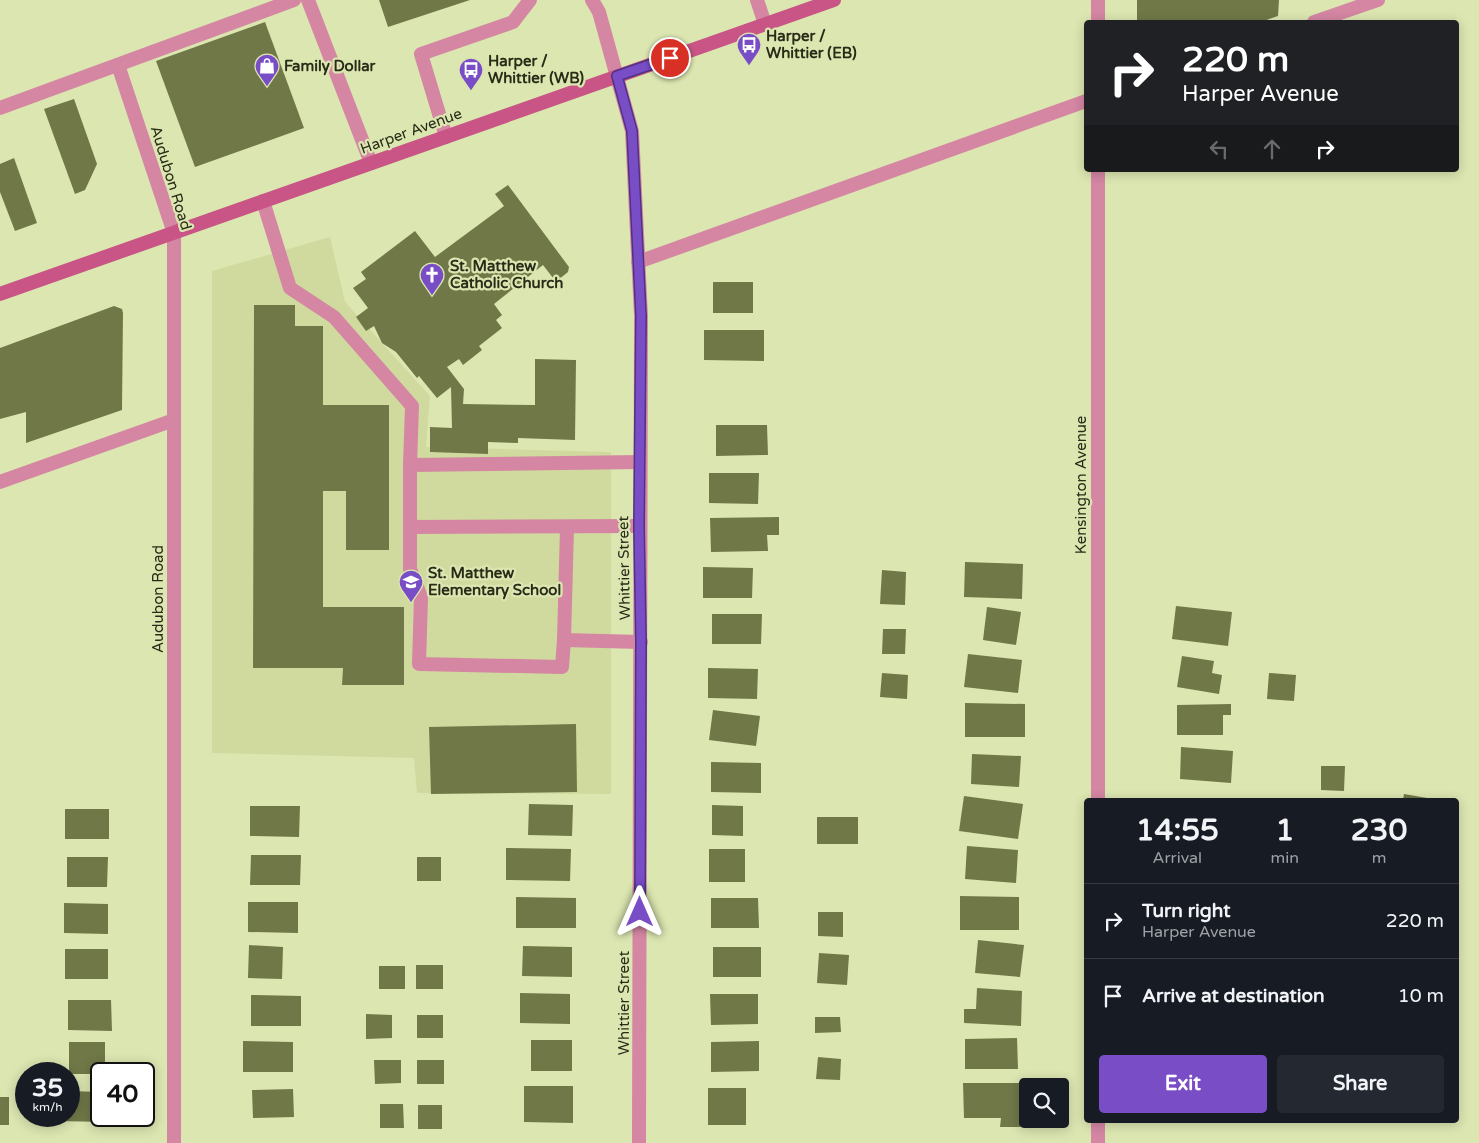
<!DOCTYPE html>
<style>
:root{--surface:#171b24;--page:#242831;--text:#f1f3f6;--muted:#9ea1a6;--line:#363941;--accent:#794dc6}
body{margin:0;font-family:"Varela Round",sans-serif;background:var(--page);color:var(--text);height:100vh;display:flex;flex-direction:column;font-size:19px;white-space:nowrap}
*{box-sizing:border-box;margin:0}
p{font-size:16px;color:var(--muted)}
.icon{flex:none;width:28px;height:28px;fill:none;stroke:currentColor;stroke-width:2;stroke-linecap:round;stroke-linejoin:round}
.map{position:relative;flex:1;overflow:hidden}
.panel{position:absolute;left:1084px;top:798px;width:375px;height:325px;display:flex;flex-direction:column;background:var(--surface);border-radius:5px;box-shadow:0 2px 12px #0003}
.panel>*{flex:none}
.hud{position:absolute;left:1084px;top:20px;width:375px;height:152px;border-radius:5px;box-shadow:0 2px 12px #0003;background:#202124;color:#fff;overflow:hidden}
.fabs{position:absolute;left:1019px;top:1078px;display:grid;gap:10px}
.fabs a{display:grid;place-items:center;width:50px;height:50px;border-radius:5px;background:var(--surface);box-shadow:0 2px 12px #0003;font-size:25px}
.speed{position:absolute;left:15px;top:1062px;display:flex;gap:10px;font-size:25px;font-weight:700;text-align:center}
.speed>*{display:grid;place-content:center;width:65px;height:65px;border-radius:50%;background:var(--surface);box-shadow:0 2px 12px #0003;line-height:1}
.speed small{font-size:12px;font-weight:400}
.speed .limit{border:2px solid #111;border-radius:8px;background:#fff;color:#111}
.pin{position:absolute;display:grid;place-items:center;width:42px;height:42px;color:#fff;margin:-21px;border:2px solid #fff;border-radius:50%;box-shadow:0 1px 5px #0007}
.me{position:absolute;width:55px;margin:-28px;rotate:0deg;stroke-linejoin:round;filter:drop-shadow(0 0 4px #0008)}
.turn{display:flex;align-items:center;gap:18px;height:105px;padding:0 15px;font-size:22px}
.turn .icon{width:65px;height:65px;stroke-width:2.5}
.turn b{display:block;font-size:35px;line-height:42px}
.lanes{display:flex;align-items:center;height:48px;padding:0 15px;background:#0003;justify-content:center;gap:25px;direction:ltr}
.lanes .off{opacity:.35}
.eta{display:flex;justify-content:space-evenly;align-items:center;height:85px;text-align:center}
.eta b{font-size:30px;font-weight:800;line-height:35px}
.button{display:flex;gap:10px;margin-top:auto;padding:10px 15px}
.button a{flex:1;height:58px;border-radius:5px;background:var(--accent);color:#fff;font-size:20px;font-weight:800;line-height:58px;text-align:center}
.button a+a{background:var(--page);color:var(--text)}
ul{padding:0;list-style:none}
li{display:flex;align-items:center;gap:15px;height:75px;padding:0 15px;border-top:1px solid var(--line)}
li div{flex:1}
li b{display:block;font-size:19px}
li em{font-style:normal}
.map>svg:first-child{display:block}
.built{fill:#d0da9f}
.building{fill:#707848}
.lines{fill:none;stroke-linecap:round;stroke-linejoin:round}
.service{stroke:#d486a3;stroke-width:14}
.minor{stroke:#d486a3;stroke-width:14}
.tertiary{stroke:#d486a3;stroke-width:14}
.secondary{stroke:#c85585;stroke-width:14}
.route-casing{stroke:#4f3281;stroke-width:12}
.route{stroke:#794dc6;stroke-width:9}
.labels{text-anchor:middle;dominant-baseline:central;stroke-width:4.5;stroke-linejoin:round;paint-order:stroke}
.poi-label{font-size:15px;font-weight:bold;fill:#282b17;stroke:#dce6b1;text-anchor:start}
.street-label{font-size:15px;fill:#282b17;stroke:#dce6b1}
</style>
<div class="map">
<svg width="1479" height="1143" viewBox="0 0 1479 1143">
<rect width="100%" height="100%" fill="#dce6b1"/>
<!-- built -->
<polygon class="built" points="330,237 345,302 430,396 426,447 611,452 611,794 417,793 414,758 212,753 212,271"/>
<!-- building -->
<g class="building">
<polygon points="379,0 470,0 388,27"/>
<polygon points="1137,0 1279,0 1278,16 1261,22 1173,20 1172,22 1137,22"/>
<polygon points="265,22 304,128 195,167 156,61"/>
<polygon points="74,99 97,164 85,190 75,194 44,109"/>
<polygon points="14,158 37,223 15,231 0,192 0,164"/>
<polygon points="508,185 569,267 568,272 558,280 553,278 543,265 494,304 502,315 496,320 502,328 479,346 482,350 463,365 459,359 447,367 464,389 463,404 535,405 535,359 576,360 575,440 518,438 518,443 488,442 488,454 430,452 430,427 452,428 451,387 437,398 419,376 417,378 396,352 382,343 374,326 366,331 356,317 368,308 353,288 366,279 361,272 415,231 435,257 504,206 495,194"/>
<rect x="713" y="282" width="40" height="31"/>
<polygon points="254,305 295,305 295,326 323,326 323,405 389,405 389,550 346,550 346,491 323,491 323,607 404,607 404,685 342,685 343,668 253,668"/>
<polygon points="114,306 122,309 123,313 122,410 26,443 26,412 0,419 0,348"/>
<polygon points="704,330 764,330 764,361 704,360"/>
<polygon points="716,425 767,425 768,455 716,456"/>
<polygon points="709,473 759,473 758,504 709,503"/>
<polygon points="779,517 779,535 767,535 768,551 711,552 710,518"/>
<polygon points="965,562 1023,564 1022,599 964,597"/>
<polygon points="703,567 753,568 752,598 703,598"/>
<polygon points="882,570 906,572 905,605 880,604"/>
<polygon points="1176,606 1232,612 1228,646 1172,639"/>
<polygon points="987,607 1021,612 1016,645 983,640"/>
<polygon points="712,614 762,614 761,644 712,644"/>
<polygon points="883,629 906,629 905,654 882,654"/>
<polygon points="968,654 1022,660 1018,693 964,687"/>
<polygon points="1182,656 1214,661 1212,673 1222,675 1219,694 1177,687"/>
<polygon points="708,668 758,669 757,699 708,698"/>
<polygon points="882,673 908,675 907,699 880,697"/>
<polygon points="1269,673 1296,675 1294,701 1267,699"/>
<polygon points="965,703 1025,704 1025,737 965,737"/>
<polygon points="1231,704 1231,715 1223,715 1223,735 1177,735 1177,705"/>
<polygon points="713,710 760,716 756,746 709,740"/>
<polygon points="576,724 577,792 431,794 429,727"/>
<polygon points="1181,747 1233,751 1231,783 1180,779"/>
<polygon points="972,754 1021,756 1019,787 971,784"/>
<polygon points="711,762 761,763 761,793 711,792"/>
<polygon points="1321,766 1345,766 1344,791 1321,790"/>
<polygon points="1404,794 1433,799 1433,800 1403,800"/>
<polygon points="964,796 1023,804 1018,839 959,831"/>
<polygon points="529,804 573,805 572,836 528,835"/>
<polygon points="712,805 743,806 743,836 712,835"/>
<polygon points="250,806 300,806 299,837 250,836"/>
<rect x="65" y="809" width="44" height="30"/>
<rect x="817" y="817" width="41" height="27"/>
<polygon points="967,846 1018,850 1016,883 965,879"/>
<polygon points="506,848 571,849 570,881 506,880"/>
<rect x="709" y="849" width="36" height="33"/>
<polygon points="251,855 301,855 300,885 250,885"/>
<polygon points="67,857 108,857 107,887 67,887"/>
<rect x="417" y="857" width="24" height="24"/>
<polygon points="960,896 1019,897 1019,930 960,930"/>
<polygon points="516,897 576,898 576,928 516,928"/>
<polygon points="711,898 758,898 759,928 711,928"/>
<polygon points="248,902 298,902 298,933 248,932"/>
<polygon points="64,903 108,904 108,934 64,933"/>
<polygon points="818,912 843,912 843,937 818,936"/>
<polygon points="978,940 1024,945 1020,977 975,973"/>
<polygon points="249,945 283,947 282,979 248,978"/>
<polygon points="523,946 572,947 572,977 522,976"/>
<rect x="713" y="947" width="48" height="30"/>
<rect x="65" y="949" width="43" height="30"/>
<polygon points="819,953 849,955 847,985 817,983"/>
<rect x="416" y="965" width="27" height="24"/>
<rect x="379" y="966" width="26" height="23"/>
<polygon points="977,988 1022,991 1021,1026 964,1023 964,1009 976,1009"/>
<polygon points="520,993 570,994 570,1024 520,1023"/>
<polygon points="710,994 758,994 758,1024 711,1025"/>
<polygon points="251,995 301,996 301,1026 251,1026"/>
<polygon points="68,1000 111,1000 112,1031 68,1030"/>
<polygon points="366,1014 392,1015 392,1038 366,1039"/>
<rect x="417" y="1015" width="26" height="23"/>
<polygon points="815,1017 840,1017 841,1032 815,1033"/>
<polygon points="1017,1038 1018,1069 965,1069 965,1039"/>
<rect x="531" y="1040" width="41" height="31"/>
<polygon points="243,1041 293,1042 293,1072 243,1072"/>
<polygon points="759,1041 759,1071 711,1072 711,1042"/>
<rect x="69" y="1042" width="36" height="32"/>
<polygon points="818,1057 841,1059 840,1080 816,1079"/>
<polygon points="374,1060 401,1060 401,1083 375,1084"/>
<rect x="417" y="1060" width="27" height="24"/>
<polygon points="963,1083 1020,1083 1020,1127 1000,1127 1001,1118 964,1118"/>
<polygon points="524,1086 573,1086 573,1123 524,1122"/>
<rect x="708" y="1088" width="38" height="37"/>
<polygon points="293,1089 294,1117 253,1118 252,1090"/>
<polygon points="69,1091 101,1092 101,1116 109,1116 108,1122 56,1121 56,1116 69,1116"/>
<rect x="0" y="1097" width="9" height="28"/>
<polygon points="380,1104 403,1104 404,1128 380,1128"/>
<rect x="418" y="1105" width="24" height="24"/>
</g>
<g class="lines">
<!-- service -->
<g class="service">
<polyline points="308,0 371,163"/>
<polyline points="757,0 765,24"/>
<polyline points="1314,22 1378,0"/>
<polyline points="0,108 294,0"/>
<polyline points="446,137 421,54 513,22 530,0"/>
<polyline points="263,201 290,288 334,317 412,406 410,465"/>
<polyline points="638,262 1086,101"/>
<polyline points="0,482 174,420"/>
<polyline points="639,526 410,527 410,465 640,462"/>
<polyline points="410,527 410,569 421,597 419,664 562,667 564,640"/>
<polyline points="567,528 564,640 641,642"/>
</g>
<!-- minor -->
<g class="minor">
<polyline points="1098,22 1098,0"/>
<polyline points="118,65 174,233 174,1143"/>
<polyline points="1098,170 1098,800"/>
<polyline points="1098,1120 1098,1143"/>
</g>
<!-- tertiary -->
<polyline class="tertiary" points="592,0 599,12 632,131 641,316 639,1143"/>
<!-- secondary -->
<polyline class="secondary" points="0,294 834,0"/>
</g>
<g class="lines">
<defs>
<polyline id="route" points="640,912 641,642 639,526 641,316 632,131 617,76 670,58"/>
</defs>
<!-- route casing -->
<use href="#route" class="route-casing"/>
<!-- route -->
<use href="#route" class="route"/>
</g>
<!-- icons -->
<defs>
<symbol id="bus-pin" viewBox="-11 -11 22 30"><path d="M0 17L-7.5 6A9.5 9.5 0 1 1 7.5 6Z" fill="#794dc6" stroke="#dce6b1"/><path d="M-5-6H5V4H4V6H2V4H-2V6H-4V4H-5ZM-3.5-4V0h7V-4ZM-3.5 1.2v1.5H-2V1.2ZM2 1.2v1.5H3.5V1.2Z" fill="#fff"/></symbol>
<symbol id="shop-pin" viewBox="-11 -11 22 30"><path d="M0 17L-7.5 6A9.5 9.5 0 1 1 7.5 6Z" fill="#794dc6" stroke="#dce6b1"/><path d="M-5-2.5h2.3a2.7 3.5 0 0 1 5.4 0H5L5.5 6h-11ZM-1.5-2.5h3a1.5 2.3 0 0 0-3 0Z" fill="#fff"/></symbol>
<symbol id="church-pin" viewBox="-11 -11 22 30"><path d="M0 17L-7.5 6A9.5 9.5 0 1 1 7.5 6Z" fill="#794dc6" stroke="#dce6b1"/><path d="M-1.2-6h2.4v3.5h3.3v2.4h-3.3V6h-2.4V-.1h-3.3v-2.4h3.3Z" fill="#fff"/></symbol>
<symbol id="school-pin" viewBox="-11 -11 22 30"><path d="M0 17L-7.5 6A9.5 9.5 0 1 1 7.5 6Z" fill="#794dc6" stroke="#dce6b1"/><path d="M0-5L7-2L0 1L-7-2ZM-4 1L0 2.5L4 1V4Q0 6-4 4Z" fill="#fff"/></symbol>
</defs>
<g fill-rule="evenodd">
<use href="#bus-pin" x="735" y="31" width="28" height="38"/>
<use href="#shop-pin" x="253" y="52" width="28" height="38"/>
<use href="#bus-pin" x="457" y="56" width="28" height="38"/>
<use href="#church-pin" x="418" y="261" width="28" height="38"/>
<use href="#school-pin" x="397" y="568" width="28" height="38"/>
</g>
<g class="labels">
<!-- poi labels -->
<g class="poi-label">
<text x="766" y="36">Harper /<tspan x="766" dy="17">Whittier (EB)</tspan></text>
<text x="488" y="61">Harper /<tspan x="488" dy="17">Whittier (WB)</tspan></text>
<text x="284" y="66">Family Dollar</text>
<text x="450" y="266">St. Matthew<tspan x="450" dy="17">Catholic Church</tspan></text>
<text x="428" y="573">St. Matthew<tspan x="428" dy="17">Elementary School</tspan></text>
</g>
<!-- street labels -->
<g class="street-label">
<text transform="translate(411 131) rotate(-20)">Harper Avenue</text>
<text transform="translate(171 178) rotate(73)">Audubon Road</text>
<text transform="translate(1081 485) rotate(-90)">Kensington Avenue</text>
<text transform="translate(624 568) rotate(-91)">Whittier Street</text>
<text transform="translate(158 599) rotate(-90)">Audubon Road</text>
<text transform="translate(624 1003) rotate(-90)">Whittier Street</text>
</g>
</g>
</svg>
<div class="fabs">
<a><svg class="icon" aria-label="search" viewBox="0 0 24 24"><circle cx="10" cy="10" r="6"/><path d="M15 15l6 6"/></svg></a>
</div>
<div class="speed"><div>35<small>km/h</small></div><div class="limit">40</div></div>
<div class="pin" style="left:670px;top:58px;background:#d93025"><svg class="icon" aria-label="arrive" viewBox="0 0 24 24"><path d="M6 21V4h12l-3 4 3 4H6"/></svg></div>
<svg class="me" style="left:640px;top:912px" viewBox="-20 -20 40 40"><path d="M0-17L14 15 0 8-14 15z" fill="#794dc6" stroke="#fff" stroke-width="4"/></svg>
<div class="hud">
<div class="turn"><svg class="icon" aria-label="right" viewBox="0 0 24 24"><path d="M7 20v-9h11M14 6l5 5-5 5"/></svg><div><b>220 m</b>Harper Avenue</div></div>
<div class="lanes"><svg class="icon off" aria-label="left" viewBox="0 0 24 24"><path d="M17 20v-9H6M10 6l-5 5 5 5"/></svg><svg class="icon off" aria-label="ahead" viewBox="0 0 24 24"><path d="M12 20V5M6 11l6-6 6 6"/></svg><svg class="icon" aria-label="right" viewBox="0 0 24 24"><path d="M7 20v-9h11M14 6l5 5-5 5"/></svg></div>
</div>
<section class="panel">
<div class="eta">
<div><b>14:55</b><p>Arrival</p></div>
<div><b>1</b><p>min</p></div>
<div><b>230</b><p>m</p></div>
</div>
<ul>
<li><svg class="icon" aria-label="right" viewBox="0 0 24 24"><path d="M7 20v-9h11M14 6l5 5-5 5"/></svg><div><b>Turn right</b><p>Harper Avenue</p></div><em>220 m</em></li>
<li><svg class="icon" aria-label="arrive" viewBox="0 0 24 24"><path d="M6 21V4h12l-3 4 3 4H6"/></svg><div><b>Arrive at destination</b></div><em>10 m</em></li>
</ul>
<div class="button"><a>Exit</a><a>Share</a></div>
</section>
</div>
